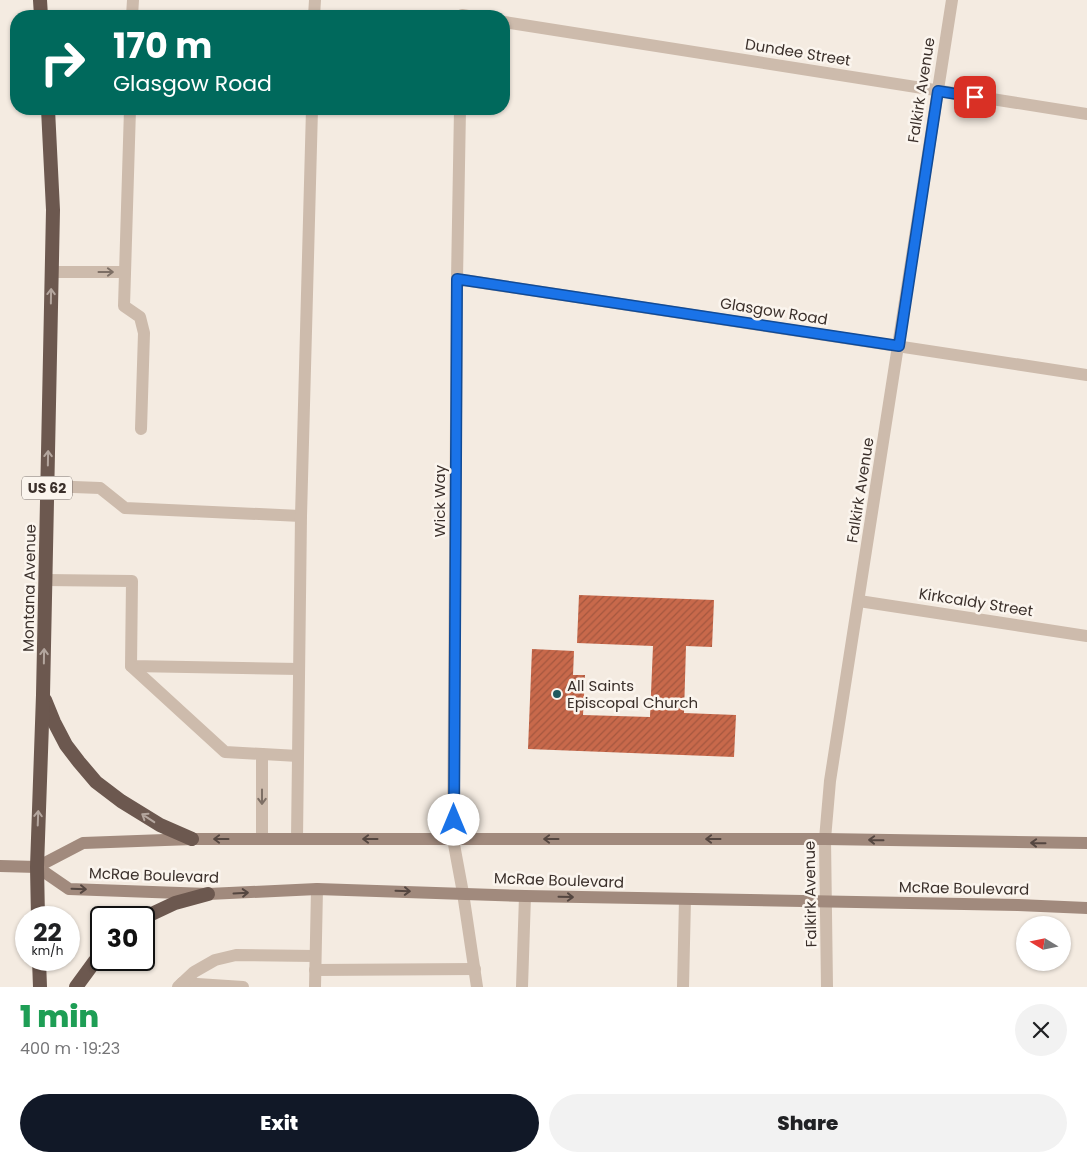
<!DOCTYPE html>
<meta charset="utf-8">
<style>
:root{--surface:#fff;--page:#f2f2f2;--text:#202124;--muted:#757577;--accent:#111827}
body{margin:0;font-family:Poppins,sans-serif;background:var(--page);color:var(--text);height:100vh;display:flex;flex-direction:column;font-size:19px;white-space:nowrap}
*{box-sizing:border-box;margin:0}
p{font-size:16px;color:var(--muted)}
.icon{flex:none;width:28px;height:28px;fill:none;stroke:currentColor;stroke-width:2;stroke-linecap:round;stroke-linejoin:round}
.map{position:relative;height:987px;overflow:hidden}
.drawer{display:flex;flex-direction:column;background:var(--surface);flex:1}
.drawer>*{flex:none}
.guide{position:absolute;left:10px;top:10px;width:500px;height:105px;border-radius:20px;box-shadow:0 1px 4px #0004;background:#00695c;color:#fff;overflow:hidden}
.needle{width:32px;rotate:280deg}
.tools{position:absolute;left:1016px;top:916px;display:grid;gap:10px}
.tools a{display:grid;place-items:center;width:55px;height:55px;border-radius:50%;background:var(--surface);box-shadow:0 1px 4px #0004;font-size:25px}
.speed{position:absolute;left:15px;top:906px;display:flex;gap:10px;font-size:25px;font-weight:700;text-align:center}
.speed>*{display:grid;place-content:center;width:65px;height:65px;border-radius:50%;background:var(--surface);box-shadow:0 1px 4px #0004;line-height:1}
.speed small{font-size:12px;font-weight:400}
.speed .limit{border:2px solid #111;border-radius:8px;background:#fff;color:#111}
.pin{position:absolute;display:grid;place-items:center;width:42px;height:42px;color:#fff;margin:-21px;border-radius:10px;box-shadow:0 2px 8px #0006}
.me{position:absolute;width:55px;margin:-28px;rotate:0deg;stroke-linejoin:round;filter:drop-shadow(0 0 4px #0008)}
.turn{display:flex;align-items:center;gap:18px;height:105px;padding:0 20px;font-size:22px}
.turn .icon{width:65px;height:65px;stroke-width:2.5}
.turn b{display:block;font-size:35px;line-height:42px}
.round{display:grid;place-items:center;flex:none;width:52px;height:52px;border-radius:26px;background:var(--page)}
.head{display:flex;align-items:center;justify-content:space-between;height:85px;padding:0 20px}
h1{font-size:30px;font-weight:800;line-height:38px;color:#1e9e55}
.action{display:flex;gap:10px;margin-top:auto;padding:10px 20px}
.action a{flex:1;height:58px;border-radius:30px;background:var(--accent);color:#fff;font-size:20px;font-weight:800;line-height:58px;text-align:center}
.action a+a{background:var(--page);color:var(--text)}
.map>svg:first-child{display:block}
.building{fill:url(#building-hatch)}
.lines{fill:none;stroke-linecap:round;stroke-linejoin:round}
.service{stroke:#cdbbac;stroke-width:12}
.minor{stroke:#cdbbac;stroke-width:12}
.secondary{stroke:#a18a7d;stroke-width:12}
.trunk{stroke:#6c584f;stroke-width:14}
.oneway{stroke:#7d6f65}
.oneway2{stroke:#b4a69e}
.oneway3{stroke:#544640}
.route-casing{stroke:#114b97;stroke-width:12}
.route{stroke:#1a73e8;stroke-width:9}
.poi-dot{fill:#1f5a5e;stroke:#fbf5ee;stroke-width:2}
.labels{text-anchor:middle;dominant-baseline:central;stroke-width:5;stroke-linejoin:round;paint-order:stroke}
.shield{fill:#fbf5ee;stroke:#756b66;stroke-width:1}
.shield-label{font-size:14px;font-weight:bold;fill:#3b302b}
.street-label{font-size:15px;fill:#3b302b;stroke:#fbf5ee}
.poi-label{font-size:15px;fill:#3b302b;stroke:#fbf5ee;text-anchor:start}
</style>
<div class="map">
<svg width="1087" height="987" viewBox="0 0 1087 987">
<defs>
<pattern id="building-hatch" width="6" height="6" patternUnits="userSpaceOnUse" patternTransform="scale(1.25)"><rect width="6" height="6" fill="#c8694b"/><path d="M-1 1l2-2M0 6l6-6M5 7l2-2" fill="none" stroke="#a4573f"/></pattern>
</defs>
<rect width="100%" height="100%" fill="#f4ebe1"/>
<!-- building -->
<polygon class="building" points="579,595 714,600 712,647 686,646 684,713 736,715 734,757 528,749 532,649 574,651 573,675 585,675 583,715 650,717 653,646 577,643"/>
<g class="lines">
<!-- service -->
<g class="service">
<polyline points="132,16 133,0"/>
<polyline points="314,16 315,0"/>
<polyline points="130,109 124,306 140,317 144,333 141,429"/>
<polyline points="51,272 125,272"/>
<polyline points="47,486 100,488 125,508 301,516"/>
<polyline points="45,580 132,581 131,666 299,669"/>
<polyline points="131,666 225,752 298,756"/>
<polyline points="262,754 262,839"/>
<polyline points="297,839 301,516 312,109"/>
<polyline points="463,893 477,987"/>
<polyline points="315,970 475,969"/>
<polyline points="182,983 243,987"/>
<polyline points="178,987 194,972 215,960 236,955 315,956"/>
<polyline points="315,987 317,889"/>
<polyline points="683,987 685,899"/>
</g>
<!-- minor -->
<g class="minor">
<polyline points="462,16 462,15 468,16"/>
<polyline points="504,22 1087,114"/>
<polyline points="460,109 457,279 453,839 463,893"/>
<polyline points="457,279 1087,375"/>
<polyline points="859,601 1087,636"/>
<polyline points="522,987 525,896"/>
<polyline points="827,987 825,839 830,781 952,0"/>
</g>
<!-- secondary -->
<g class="secondary">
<polyline points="0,866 37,867 83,843 192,839 825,839 1087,843"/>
<polyline points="37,867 69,889 208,894 317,889 525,896 1018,905 1087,908"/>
</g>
<!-- trunk -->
<g class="trunk">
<polyline points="40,0 41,16"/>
<polyline points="45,700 54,722 66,745 79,762 96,782 121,801 160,825 192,839"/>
<polyline points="38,918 37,867 43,695 53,210 48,109"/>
<polyline points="143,918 175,903 208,894"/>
<polyline points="39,960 40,987"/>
<polyline points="76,987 95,961 101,954"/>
</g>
</g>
<!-- one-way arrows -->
<defs><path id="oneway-shaft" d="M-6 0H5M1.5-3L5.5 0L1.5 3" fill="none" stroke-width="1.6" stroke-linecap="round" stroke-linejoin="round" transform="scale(1.25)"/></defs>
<g class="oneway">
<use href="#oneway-shaft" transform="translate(106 272)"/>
<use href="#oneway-shaft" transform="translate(262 797) rotate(90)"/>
</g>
<g class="oneway2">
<use href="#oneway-shaft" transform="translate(51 296) rotate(-89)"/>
<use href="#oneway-shaft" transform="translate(48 458) rotate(-89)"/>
<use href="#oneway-shaft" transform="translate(44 656) rotate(-89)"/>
<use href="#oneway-shaft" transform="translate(38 818) rotate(-88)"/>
<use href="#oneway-shaft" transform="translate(148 818) rotate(-147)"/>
</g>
<g class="oneway3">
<use href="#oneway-shaft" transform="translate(221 839) rotate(180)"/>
<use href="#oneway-shaft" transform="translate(370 839) rotate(180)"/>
<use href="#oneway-shaft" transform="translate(551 839) rotate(-180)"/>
<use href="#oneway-shaft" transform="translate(713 839) rotate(-180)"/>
<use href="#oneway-shaft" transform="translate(876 840) rotate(-179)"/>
<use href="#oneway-shaft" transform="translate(1038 843) rotate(-179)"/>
<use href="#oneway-shaft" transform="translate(79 889) rotate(2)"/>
<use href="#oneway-shaft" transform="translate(403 891) rotate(2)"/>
<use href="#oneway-shaft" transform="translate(241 893) rotate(-3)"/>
<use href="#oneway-shaft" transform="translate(566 897) rotate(1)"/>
</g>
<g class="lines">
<defs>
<polyline id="route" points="454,820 457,279 899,346 938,91 975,97"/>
</defs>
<!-- route casing -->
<use href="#route" class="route-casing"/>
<!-- route -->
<use href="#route" class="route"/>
</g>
<!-- markers -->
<circle class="poi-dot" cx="557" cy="694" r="5"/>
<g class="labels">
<!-- shield labels -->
<rect class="shield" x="22" y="476.5" width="50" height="23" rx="4"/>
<g class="shield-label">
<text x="47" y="488">US 62</text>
</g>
<!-- street labels -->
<g class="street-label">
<text transform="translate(798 52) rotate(9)">Dundee Street</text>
<text transform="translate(921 90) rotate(-81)">Falkirk Avenue</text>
<text transform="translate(774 311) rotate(9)">Glasgow Road</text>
<text transform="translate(860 490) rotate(-81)">Falkirk Avenue</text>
<text transform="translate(439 501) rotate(-90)">Wick Way</text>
<text transform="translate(29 588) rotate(-89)">Montana Avenue</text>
<text transform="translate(976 602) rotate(9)">Kirkcaldy Street</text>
<text transform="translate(154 875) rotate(2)">McRae Boulevard</text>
<text transform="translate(559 880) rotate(2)">McRae Boulevard</text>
<text transform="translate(964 888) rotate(1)">McRae Boulevard</text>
<text transform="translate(810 894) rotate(-91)">Falkirk Avenue</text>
</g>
<!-- poi labels -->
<g class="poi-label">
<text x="567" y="685">All Saints<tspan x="567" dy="17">Episcopal Church</tspan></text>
</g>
</g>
</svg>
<div class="tools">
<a><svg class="needle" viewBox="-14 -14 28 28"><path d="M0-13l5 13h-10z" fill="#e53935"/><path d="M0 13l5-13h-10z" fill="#757577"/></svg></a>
</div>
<div class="speed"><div>22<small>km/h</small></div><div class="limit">30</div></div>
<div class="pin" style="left:975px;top:97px;background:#d93025"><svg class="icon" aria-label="arrive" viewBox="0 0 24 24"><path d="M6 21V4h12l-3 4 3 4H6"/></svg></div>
<svg class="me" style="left:454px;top:820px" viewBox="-20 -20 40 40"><circle r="19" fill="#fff"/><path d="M0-13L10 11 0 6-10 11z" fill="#1a73e8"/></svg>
<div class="guide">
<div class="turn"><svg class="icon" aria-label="right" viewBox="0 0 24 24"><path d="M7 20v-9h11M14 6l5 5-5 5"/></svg><div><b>170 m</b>Glasgow Road</div></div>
</div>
</div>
<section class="drawer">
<div class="head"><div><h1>1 min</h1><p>400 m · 19:23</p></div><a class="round"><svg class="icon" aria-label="close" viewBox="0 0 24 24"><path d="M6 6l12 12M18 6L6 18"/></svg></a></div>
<div class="action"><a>Exit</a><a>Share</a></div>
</section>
